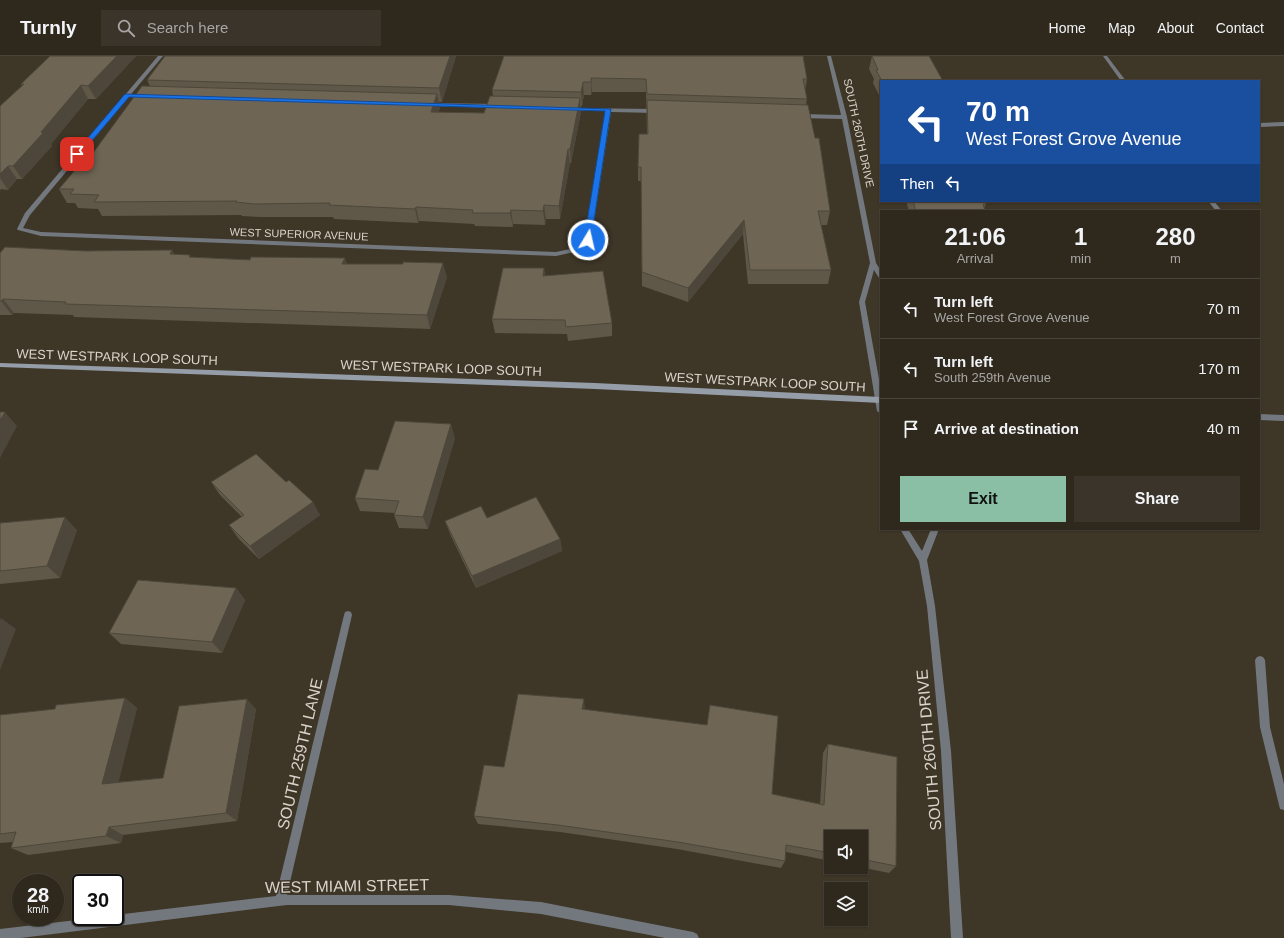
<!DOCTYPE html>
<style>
:root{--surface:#2e281d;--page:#3a342a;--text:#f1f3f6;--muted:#a7a6a4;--line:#49443b;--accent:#8abfa5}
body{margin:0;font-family:Helvetica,sans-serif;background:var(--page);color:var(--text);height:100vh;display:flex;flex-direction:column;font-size:15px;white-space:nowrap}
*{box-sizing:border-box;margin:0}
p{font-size:13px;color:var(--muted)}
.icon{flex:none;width:22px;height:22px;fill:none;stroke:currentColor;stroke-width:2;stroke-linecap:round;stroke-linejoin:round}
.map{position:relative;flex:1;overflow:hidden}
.panel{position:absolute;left:880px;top:154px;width:380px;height:320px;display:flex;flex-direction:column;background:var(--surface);border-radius:0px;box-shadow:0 1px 3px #0004,0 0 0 1px var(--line)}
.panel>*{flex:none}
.top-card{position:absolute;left:880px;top:24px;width:380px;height:122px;border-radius:0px;box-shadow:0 1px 3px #0004,0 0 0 1px var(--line);background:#1a4fa0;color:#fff;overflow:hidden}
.tools{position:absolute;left:824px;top:774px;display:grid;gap:8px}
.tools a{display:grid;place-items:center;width:44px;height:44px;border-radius:0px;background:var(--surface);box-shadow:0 1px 3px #0004,0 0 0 1px var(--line);font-size:20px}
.speed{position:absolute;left:12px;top:818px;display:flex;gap:8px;font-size:20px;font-weight:700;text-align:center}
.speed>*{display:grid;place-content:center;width:52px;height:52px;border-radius:50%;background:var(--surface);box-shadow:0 1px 3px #0004,0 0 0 1px var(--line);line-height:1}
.speed small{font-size:10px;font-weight:400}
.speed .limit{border:2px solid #111;border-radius:6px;background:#fff;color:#111}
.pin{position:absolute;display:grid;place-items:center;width:34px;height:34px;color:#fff;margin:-17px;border-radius:8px;box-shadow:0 2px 6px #0006}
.me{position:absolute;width:44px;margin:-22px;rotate:9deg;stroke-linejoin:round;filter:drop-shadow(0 0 3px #0008)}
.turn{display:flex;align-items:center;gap:14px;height:84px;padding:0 20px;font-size:18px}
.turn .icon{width:52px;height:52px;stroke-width:2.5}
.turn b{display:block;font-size:28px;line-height:34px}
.then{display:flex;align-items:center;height:38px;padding:0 20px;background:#0003;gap:8px;font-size:15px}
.eta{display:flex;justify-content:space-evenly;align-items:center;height:68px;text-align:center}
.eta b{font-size:24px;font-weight:700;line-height:28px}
.action{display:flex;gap:8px;margin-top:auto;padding:8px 20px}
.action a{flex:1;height:46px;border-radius:0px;background:var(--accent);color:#111;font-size:16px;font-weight:700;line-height:46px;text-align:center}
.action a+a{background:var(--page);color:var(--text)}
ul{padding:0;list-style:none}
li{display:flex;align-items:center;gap:12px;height:60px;padding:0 20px;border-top:1px solid var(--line)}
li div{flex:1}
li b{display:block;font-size:15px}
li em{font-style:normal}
header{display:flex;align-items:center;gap:24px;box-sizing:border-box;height:56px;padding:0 20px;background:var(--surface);border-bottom:1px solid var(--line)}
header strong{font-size:19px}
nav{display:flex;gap:22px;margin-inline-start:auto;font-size:14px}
.search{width:280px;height:36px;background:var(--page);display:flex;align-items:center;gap:10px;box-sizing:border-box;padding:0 14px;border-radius:0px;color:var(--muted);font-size:15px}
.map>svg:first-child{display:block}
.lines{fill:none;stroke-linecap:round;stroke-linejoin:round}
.street{fill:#73787f;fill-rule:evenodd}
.secondary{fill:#959da8;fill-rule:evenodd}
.wall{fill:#5f5748}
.shaded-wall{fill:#4d473b}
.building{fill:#6e6554;stroke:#4d473b}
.route{fill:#1a73e8;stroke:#114b97}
.labels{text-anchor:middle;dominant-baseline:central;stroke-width:3;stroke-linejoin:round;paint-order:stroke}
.far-street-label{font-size:11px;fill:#d9d4ca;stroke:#3e3627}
.street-label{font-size:13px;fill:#d9d4ca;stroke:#3e3627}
.near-street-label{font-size:16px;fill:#d9d4ca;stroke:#3e3627}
</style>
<header>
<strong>Turnly</strong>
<div class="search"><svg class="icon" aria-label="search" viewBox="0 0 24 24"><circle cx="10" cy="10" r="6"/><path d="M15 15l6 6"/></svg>Search here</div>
<nav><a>Home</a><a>Map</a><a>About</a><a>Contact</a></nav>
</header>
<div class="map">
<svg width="1284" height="882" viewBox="0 0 1284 882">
<rect width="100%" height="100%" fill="#3e3627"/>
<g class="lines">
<!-- street -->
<g class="street">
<polygon points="158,0 163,0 30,159 23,172 41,176 556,196 575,192 585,183 606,55 570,55 567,53 568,52 656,53 659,55 656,57 611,56 591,184 579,195 556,200 41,180 18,174 17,173 25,157"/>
<polygon points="827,0 831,0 847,61 876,207 881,215 881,223 879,222 874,214 865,246 881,334 881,358 877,355 859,246 870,207 842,63 800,62 797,60 800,58 841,59"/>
<polygon points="1103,0 1107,0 1126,25 1121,25"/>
<polygon points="426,47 497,48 500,50 497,52 428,50 426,49"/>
<polygon points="1284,66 1284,70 1259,71 1259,67"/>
<polygon points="1208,145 1214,145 1222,155 1216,155"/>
<polygon points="1259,358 1284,359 1284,365 1259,364"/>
<polygon points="900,473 908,473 922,495 931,473 939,473 927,504 935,550 951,695 963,882 951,882 941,695 927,550 919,505"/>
<polygon points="348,555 351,556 352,559 287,839 449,839 541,846 693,876 697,878 699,882 665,882 541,858 449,849 287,849 21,882 0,882 0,873 102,861 115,861 115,859 276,840 344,559 345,556"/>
<polygon points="1260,600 1263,601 1265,604 1270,671 1284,728 1284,754 1280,753 1279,749 1260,671 1255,604 1257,601"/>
</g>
<!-- secondary -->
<polygon class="secondary" points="0,307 595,327 881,341 881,347 595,333 0,311"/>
</g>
<!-- wall -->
<g class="wall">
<polygon points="136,0 96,43 88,43 51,88 52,90 22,123 17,123 8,134 1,133 0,135 0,50 22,30 21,28"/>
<polygon points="456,0 442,46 439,46 440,52 438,56 484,57 493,40 492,34 504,0 807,23 805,35 807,43 806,49 815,82 830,155 827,169 821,169 831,214 828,228 748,228 743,178 688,246 642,230 641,125 638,125 638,111 647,78 646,36 592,36 591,39 584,39 582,50 581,50 581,56 571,107 570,107 560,163 546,163 545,169 513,168 513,171 475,170 474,168 419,165 418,167 334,163 333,161 260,161 242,160 241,159 102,160 98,153 78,152 75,147 67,147 59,133 90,101 150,30 147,24"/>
<polygon points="872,0 943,25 881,25 881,45 880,41 873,27 874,23 869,13"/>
<polygon points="906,145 985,145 986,148 984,152 985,155 909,155"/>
<polygon points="172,194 174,198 191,201 347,208 447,221 430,273 74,261 73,259 14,257 12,259 0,259 0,197 86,195"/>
<polygon points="544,212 545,220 612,267 612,280 568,285 567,278 495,277 492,263"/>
<polygon points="455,382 428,473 399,472 394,459 395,457 360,455 355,442 378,414"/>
<polygon points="211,426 286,426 320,459 259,503 238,482 229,469 242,461 220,439"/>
<polygon points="445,465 560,483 562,495 476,532 450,478"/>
<polygon points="0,467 77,474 60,522 0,528"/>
<polygon points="236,532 245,544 222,597 121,588 109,577"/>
<polygon points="125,642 137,652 118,726 163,722 256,653 237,765 123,779 121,787 28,799 11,792 13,786 0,787 0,659 55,653"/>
<polygon points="585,653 772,738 820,748 823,697 828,688 896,810 889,817 860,811 861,811 861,781 831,781 831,805 786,796 785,805 781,812 677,793 560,776 478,768 474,760 504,711"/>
</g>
<!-- shaded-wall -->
<g class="shaded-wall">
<polygon points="117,0 136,0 96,43 88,30"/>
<polygon points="450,0 456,0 442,46 439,32"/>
<polygon points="591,22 592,36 591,39"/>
<polygon points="583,26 584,39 582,50 581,36"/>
<polygon points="81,29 88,43 51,88 52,90 22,123 13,110"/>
<polygon points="437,38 440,52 434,69 431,56"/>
<polygon points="580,42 581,56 571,107 570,93"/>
<polygon points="568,93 570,107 560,163 559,150"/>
<polygon points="8,110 17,123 8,134 0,122 0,118"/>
<polygon points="544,149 546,163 545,169 543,155"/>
<polygon points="416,151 419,165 418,167 415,153"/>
<polygon points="511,154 513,168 513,171 510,157"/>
<polygon points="744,164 743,178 688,246 688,232"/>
<polygon points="172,194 180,208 170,198"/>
<polygon points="345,202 350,215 342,208"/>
<polygon points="443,207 447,221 430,273 427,259"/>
<polygon points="544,212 546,226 543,220"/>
<polygon points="3,243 14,257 12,259 1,245"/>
<polygon points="5,356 17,370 0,402 0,365"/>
<polygon points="451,368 455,382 428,473 423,461"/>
<polygon points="313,446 320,459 259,503 250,490"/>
<polygon points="65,461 77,474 60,522 47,510"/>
<polygon points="560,483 562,495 476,532 472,520"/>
<polygon points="236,532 245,544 222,597 212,586"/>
<polygon points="1,562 16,573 0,614 0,564"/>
<polygon points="125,642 137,652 116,737 102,728"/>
<polygon points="247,643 256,653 237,765 226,757"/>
<polygon points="584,643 585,653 582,653"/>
<polygon points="109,771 123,779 121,787 106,780"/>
</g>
<!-- building -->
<g class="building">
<polygon points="50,0 117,0 88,30 81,29 41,76 43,77 13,110 8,110 0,118 0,50 24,28 21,28"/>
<polygon points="165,0 450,0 439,32 147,24"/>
<polygon points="504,0 803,0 807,23 803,23 807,43 647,38 646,23 591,22 591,26 583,26 581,36 492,34"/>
<polygon points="872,0 929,0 943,25 882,25 876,14 878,14"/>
<polygon points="142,30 437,38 431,56 484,57 490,40 580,42 570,93 568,93 559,150 544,149 543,155 511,154 510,157 472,157 473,154 416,151 415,153 329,149 330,147 254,148 236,146 237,145 94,146 99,139 70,138 74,133 59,133 86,101 90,101"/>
<polygon points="647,44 808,49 815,82 819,82 830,155 818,155 831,214 750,214 744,164 688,232 642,216 641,111 638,111 639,78 648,78"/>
<polygon points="913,145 985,145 986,148 983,148 985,155 916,155"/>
<polygon points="5,191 86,195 172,194 170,198 190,199 189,201 250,204 251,201 345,202 342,208 403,208 403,206 443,207 427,259 65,248 66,246 3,243 1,245 0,245 0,197"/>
<polygon points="503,212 544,212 543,220 603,215 612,267 566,271 565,264 492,263"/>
<polygon points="0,356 5,356 0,365"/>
<polygon points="395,365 451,368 423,461 394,459 399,445 355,442 365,413 378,414"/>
<polygon points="256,398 286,426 289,424 313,446 250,490 229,469 244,459 211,426"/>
<polygon points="536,441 560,483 472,520 445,465 481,450 487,462"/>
<polygon points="65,461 47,510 0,515 0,467"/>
<polygon points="138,524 236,532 212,586 109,577"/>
<polygon points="518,638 584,643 582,653 707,669 710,649 778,660 772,738 824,749 828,688 897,701 896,810 861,803 861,781 831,781 831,797 786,789 785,805 678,786 558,769 474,760 484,709 504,711"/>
<polygon points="125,642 102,728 163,722 179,650 247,643 226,757 109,771 106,780 11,792 16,776 0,778 0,659 55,653 56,649"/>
</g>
<!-- route -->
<polygon class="route" points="125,38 611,53 591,184 588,186 584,184 605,55 129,41 79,100 75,100 75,97"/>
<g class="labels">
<!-- far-street labels -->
<g class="far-street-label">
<text transform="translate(859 77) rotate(78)">SOUTH 260TH DRIVE</text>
<text transform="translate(299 178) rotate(2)">WEST SUPERIOR AVENUE</text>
</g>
<!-- street labels -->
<g class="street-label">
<text transform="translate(117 301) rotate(2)">WEST WESTPARK LOOP SOUTH</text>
<text transform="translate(441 312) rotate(2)">WEST WESTPARK LOOP SOUTH</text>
<text transform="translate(765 326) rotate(3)">WEST WESTPARK LOOP SOUTH</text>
</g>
<!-- near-street labels -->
<g class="near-street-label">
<text transform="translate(929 694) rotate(-95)">SOUTH 260TH DRIVE</text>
<text transform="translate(300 698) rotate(-77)">SOUTH 259TH LANE</text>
<text transform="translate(347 830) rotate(-1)">WEST MIAMI STREET</text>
</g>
</g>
</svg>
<div class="tools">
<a><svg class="icon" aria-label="sound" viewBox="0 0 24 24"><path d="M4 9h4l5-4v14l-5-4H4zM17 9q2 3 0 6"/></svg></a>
<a><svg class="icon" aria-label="layers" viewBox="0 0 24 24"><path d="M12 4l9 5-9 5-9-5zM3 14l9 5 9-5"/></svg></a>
</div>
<div class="speed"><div>28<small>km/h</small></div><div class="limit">30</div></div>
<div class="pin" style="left:77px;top:98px;background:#d93025"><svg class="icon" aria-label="arrive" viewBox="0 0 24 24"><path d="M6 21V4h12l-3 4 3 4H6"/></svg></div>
<svg class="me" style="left:588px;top:184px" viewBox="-20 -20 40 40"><circle r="17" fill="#1a73e8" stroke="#fff" stroke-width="3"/><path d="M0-11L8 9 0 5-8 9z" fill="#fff"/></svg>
<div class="top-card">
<div class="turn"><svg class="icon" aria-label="left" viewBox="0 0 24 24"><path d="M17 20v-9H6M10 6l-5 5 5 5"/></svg><div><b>70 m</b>West Forest Grove Avenue</div></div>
<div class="then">Then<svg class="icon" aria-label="left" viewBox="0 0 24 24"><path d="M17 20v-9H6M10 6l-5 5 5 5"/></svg></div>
</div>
<section class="panel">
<div class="eta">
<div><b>21:06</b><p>Arrival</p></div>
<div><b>1</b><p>min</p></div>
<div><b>280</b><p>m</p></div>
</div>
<ul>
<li><svg class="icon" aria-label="left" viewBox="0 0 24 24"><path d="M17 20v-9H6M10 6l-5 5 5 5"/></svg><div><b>Turn left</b><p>West Forest Grove Avenue</p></div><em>70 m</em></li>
<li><svg class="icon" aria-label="left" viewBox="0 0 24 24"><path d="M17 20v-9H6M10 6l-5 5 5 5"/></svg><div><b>Turn left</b><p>South 259th Avenue</p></div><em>170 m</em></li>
<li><svg class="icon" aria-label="arrive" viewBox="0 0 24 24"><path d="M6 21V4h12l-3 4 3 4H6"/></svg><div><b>Arrive at destination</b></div><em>40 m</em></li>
</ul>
<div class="action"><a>Exit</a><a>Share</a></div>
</section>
</div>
